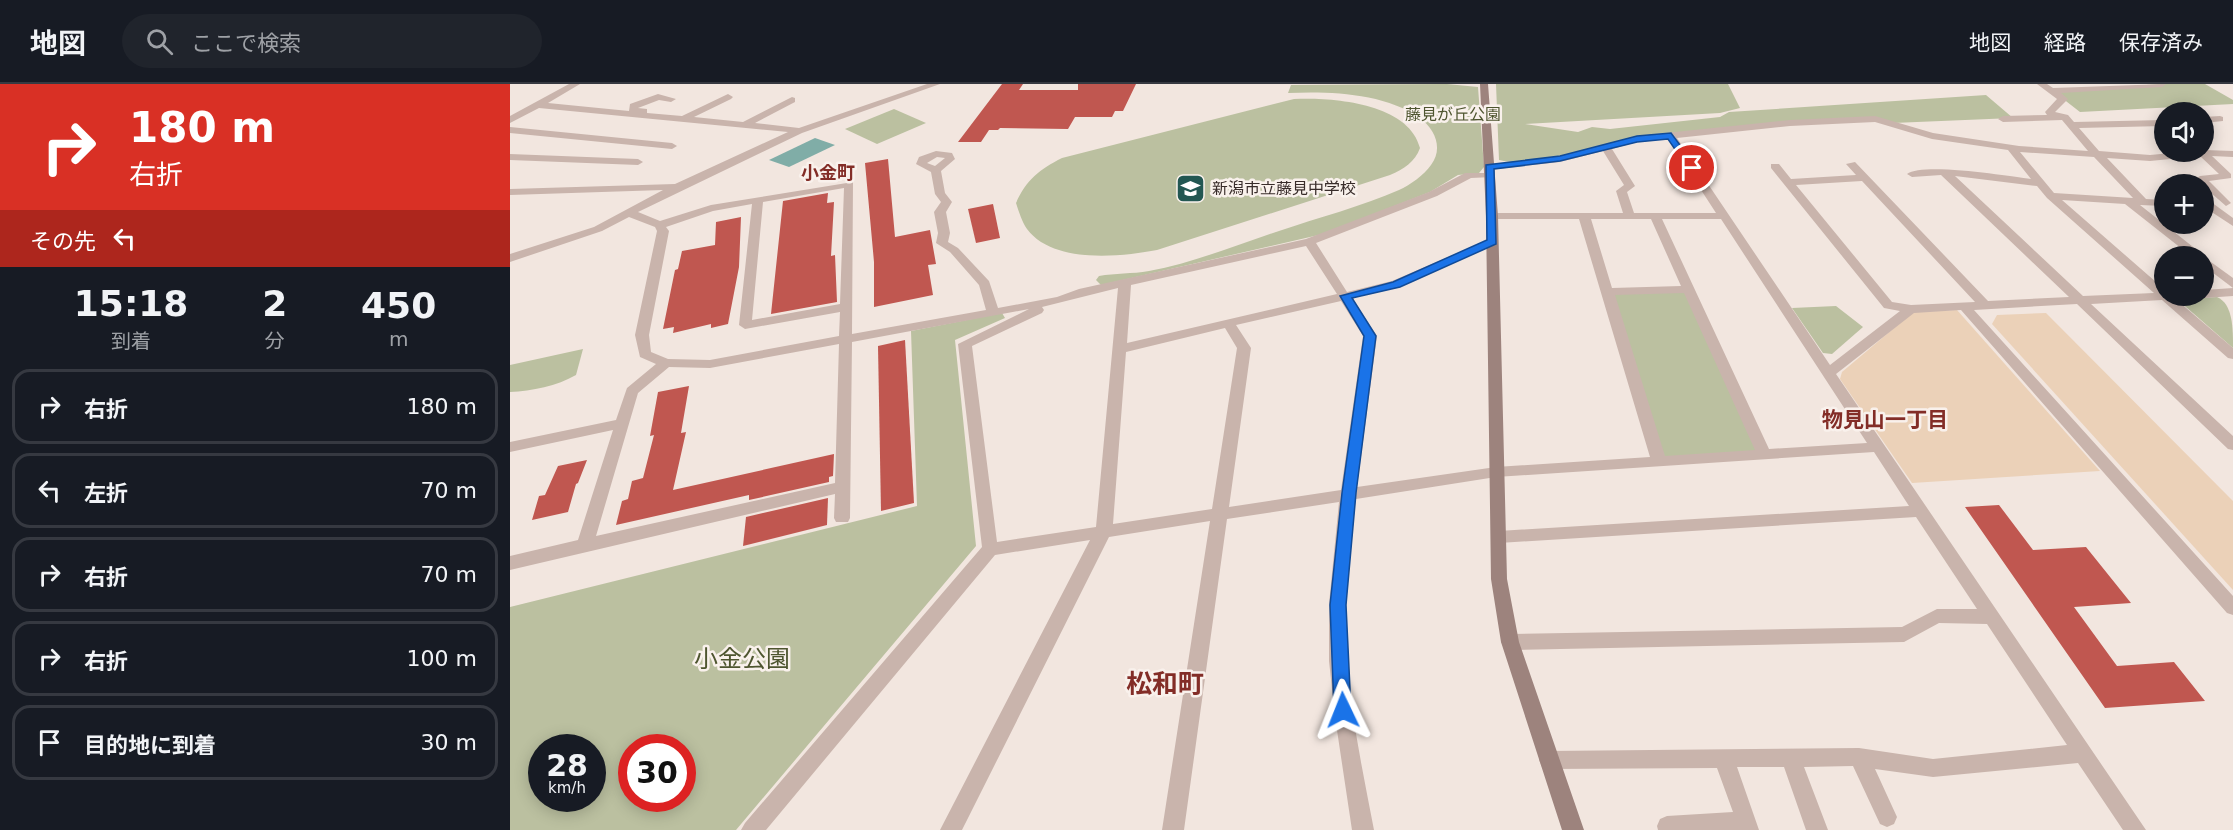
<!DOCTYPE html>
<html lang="ja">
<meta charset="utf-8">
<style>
:root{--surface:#171b24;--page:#20242c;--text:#f1f3f6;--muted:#9ea1a6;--line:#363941}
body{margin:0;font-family:"DejaVu Sans","Noto Sans JP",sans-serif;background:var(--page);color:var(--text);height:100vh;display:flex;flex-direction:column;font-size:22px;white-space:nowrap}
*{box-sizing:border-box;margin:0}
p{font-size:20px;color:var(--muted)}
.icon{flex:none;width:33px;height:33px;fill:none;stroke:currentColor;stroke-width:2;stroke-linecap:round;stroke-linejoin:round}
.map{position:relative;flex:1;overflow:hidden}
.drawer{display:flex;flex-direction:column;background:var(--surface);width:510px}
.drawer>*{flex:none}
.hud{background:#d93025;color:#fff;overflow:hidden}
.controls{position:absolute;left:1644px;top:18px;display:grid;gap:12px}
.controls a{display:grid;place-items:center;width:60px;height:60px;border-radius:50%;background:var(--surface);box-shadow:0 3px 15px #0003;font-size:30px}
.speed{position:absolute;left:18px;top:650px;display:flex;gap:12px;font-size:30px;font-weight:700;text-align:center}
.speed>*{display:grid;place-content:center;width:78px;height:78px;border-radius:50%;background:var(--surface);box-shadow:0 3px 15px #0003;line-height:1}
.speed small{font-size:15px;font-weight:400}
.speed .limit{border:9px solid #d22;background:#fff;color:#111}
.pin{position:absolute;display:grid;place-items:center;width:51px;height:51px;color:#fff;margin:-26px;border:3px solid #fff;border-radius:50%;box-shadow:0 2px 6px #0007}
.me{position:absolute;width:66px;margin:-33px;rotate:358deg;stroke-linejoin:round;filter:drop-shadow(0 0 4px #0008)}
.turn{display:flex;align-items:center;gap:21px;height:126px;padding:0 30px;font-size:27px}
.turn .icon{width:78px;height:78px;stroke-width:2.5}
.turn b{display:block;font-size:42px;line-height:51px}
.then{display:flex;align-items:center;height:57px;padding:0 30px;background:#0003;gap:12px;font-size:22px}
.eta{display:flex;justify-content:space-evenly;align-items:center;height:102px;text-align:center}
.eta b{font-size:36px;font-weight:700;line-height:42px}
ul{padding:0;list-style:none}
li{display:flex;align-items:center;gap:18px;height:75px;margin:0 12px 9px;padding:0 18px;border:3px solid var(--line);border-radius:18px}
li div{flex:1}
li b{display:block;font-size:22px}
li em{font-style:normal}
header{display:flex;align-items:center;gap:36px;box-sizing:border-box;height:84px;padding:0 30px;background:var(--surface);border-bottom:2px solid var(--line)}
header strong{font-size:28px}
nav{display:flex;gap:33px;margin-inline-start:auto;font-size:21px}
.search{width:420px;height:54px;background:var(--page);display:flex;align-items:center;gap:15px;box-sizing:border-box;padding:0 21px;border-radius:33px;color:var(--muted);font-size:22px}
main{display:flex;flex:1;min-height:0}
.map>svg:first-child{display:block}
.green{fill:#bbc0a0;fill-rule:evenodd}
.sand{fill:#ebd1b8}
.water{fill:#80ada7}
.building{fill:#c05750}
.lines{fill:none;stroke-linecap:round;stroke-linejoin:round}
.street{fill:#c9b4ac;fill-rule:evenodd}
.secondary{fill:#9d837d;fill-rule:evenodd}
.route{fill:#1a73e8;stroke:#114b97;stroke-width:1.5}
.labels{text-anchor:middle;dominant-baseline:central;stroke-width:5;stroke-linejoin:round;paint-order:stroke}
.far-park-label{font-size:16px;fill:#4e552f;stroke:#f9f1ec}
.far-poi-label{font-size:16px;fill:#382c2a;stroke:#f9f1ec;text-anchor:start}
.far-quarter-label{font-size:18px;font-weight:bold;fill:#832d27;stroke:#f9f1ec}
.neighbourhood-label{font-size:21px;font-weight:bold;fill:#832d27;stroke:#f9f1ec}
.near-park-label{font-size:24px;fill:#4e552f;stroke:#f9f1ec}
.near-neighbourhood-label{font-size:26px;font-weight:bold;fill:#832d27;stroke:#f9f1ec}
</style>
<header>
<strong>地図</strong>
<div class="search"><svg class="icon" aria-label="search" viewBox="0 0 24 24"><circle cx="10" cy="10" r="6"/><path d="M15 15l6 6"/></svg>ここで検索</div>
<nav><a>地図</a><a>経路</a><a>保存済み</a></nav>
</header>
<main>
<section class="drawer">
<div class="hud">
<div class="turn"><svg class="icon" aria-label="right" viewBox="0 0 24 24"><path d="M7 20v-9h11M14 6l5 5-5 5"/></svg><div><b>180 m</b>右折</div></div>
<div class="then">その先<svg class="icon" aria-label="left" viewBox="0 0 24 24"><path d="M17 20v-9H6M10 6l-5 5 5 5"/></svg></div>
</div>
<div class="eta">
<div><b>15:18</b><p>到着</p></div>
<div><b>2</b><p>分</p></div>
<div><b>450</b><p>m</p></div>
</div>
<ul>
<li><svg class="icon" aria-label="right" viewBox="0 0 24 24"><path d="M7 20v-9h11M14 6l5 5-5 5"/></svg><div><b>右折</b></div><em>180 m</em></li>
<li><svg class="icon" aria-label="left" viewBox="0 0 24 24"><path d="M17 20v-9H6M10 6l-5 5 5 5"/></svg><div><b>左折</b></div><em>70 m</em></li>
<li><svg class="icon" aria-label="right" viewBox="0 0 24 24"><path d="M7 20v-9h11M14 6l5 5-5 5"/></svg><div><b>右折</b></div><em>70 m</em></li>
<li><svg class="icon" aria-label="right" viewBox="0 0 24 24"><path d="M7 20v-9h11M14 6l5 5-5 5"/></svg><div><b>右折</b></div><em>100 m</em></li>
<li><svg class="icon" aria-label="arrive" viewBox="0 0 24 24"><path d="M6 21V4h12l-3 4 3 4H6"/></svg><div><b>目的地に到着</b></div><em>30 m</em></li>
</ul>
</section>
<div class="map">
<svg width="1723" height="746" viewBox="0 0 1723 746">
<rect width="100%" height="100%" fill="#f2e6df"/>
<!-- green -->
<g class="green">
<path d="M937 0 968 3 974 83 969 89 948 91 920 108 813 150 591 201 586 196 589 192C605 189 622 190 639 187 683 179 726 161 769 147 807 134 853 122 889 106 900 101 914 91 921 81 933 65 926 46 910 34 875 9 819 7 778 9L781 1Z"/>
<path d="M986 0H1218L1230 24 1210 29 1015 40 1068 48 1082 43 1100 45 1210 33 1219 28 1476 11 1503 34 1383 39C1338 29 1279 39 1233 44 1198 48 1163 50 1128 55 1082 62 1036 87 989 76Z"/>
<polygon points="1652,0 1695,0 1723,16 1723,20 1570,28 1543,7"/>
<path d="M784 15C822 13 899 19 910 64 905 78 894 85 880 91L647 166C610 173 543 180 517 145 512 138 509 128 506 119 516 96 530 85 552 74Z"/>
<polygon points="384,25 416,39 367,60 335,45"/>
<polygon points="1178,205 1254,370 1149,376 1097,208"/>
<path d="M1707 213C1723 220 1723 244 1723 264L1668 216Z"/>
<polygon points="1326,222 1353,243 1322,270 1313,269 1282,224"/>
<path d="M492 229 495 234 445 256 466 462 226 746H0V523L407 422 401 247ZM32 663H82V714H32ZM122 663H172V714H122Z"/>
<path d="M73 265 66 291C47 302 22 307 0 308V281Z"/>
</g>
<!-- sand -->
<g class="sand">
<polygon points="1447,226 1590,387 1402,399 1330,295 1332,288 1403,228"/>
<polygon points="1536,229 1723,417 1723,506 1482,240 1487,231"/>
</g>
<!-- water -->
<polygon class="water" points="305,54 325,61 279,83 259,76"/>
<!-- building -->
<g class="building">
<polygon points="492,0 513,0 509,6 568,6 568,0 626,0 613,27 605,27 602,33 565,33 558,45 490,44 488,46 479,46 471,58 448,58"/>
<polygon points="378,75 385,153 420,146 426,180 418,181 423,211 364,223 364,178 355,79"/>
<polygon points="318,109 317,119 324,118 321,172 325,171 327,218 261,230 273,117"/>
<polygon points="483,120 490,154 466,159 458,125"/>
<polygon points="231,133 229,183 218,240 201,244 201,240 163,249 164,243 153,245 165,186 168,185 172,167 205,161 206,138"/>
<polygon points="395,256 404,419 371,427 368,262"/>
<polygon points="179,302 171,349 176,348 163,406 324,370 323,392 319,393 319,398 239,416 239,411 106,441 112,417 118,415 122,397 133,394 144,351 140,352 148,308"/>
<polygon points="77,376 68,399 66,400 58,428 22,436 29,412 35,411 48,382"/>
<polygon points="318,414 317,441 233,462 236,433"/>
<polygon points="1489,421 1523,466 1576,463 1621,519 1564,523 1607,582 1664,578 1695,617 1595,624 1455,423"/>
</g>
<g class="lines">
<!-- street -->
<g class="street">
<path d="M59 0H70L38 19 119 27 120 20 148 10 166 15 161 18 149 16 128 24 137 25V29L172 32 218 10 223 13 221 15 184 33 233 38 282 13 285 14V18L245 39 289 44 417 0H430L292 49 128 128 150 137 201 121 343 98 342 250 476 226 469 201 440 168 426 159 428 149 424 128 431 118 425 110 421 88 406 80 409 73 426 67 442 69 445 75 431 87 435 109 442 118 436 128 440 149 438 158 448 164 479 197 488 224 547 213 569 205 796 155 919 108 955 89H983V93L961 94 927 112 806 159 837 208 882 197 978 156H986L988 158 890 203 842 214 867 252 847 403 986 383 1140 373 1069 135H982L976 132 982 129H1113L1106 107 1114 101 1093 67 1050 78 979 86 974 83 975 81 1050 72 1127 52 1280 36 1365 32 1423 49 1509 62 1578 67 1552 36 1493 38 1488 35 1493 32 1537 31 1535 28 1547 15 1527 0H1537L1543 4 1656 0 1652 3 1551 9 1558 15 1545 28 1558 31 1564 38 1654 36V42L1569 44 1589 67 1640 71 1694 66 1723 67V73L1702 72 1721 90V94L1699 97 1721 119 1716 122 1685 95 1690 92 1709 90 1690 72 1640 77 1597 74 1636 115 1654 116V122L1630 121 1692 170 1694 172V173L1681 172 1615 120 1552 116 1654 205V212H1662L1723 264V275L1718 274 1652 216 1581 220 1723 352V366L1718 365 1567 220 1464 226 1723 512V531L1717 529 1451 226 1404 229 1326 290 1636 746H1613L1568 679 1423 693 1365 685 1387 733 1384 740 1377 743 1370 740 1343 682 1294 683 1318 746H1296L1274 683H1227L1249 746H1148L1147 742 1150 735 1157 732 1223 728 1207 684 1039 685 1032 683 1029 676 1032 669 1039 667 1349 664 1423 675 1557 661 1477 540 1429 539 1394 558 1000 566 994 563 991 558 994 553 1000 550 1392 543 1427 525H1467L1406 433 989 459 983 457 981 453 983 449 989 447 1399 422 1364 368 986 393 846 415C839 468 834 521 837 575 841 632 853 689 864 746H842L825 633 819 577V520L829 418 717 435 674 746H652L700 437 599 453 452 746H430L580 456 485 471 256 746H231L235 739 472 463 448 260 519 225 342 258 340 434 338 438H326L324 434 325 410 0 486V472L68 456 103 346 0 368V358L106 336 117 304 146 280 130 273 125 251 147 147 145 143 119 133 92 147 0 178V170L84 143 153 106 0 111V105L165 100 278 48 29 24 0 39V32ZM1365 38 1422 55 1498 66 1521 95C1498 92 1413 78 1397 90L1402 93 1431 91 1559 213 1478 217 1345 78 1336 80 1346 91 1281 95 1269 80H1261V84L1374 224 1390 227 1320 281 1167 54 1280 42ZM1158 55 1206 129H1124L1117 108 1125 102 1102 65 1127 58ZM1510 68 1584 73 1623 114 1544 109ZM427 73 435 74 425 82 417 79ZM1445 92 1527 102 1537 114 1644 209 1573 212ZM1352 97 1465 218 1401 221 1382 218 1286 101ZM334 104 330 220 242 236 253 118ZM242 120 229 241 235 245 330 228 329 252 200 276 158 275 141 268 139 251 159 147 156 143 203 127ZM1081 135H1141L1171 202 1102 204ZM1152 135H1211L1357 359 1259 365ZM796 162 827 210 617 259 621 201ZM608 204 586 443 487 458 462 262 532 229 534 226 532 223ZM1174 209 1245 366 1155 372 1105 211ZM831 217 853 252 831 406 719 423 741 264 726 241ZM715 244 727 264 702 425 603 440 616 268ZM329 260 325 399 86 452 128 309 159 283 200 284Z"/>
<polygon points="1710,32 1713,33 1713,37 1694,39 1694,33"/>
<polygon points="0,43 162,59 167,62 162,65 0,49"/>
<polygon points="0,70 128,75 133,78 128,81 0,76"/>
<polygon points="1694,118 1701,118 1723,134 1723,142 1694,123"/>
<polygon points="1694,173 1723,194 1723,204 1694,182"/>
<polygon points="1723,204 1723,212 1694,214 1689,212 1694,212 1694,206"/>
</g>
<!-- secondary -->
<polygon class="secondary" points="970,0 978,0 988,132 997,495 1009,558 1074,746 1052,746 991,558 981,495 976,132"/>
</g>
<!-- route -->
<polygon class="route" points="1161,49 1187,84 1186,86 1179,86 1158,55 1127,58 1050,77 984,85 986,160 890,203 842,214 866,252 846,409 836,521 841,626 839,631 833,634 827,631 824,626 820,521 832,409 854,252 830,212 883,198 977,156 976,81 1050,72 1127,52"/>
<!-- icons -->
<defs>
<symbol id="school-square" viewBox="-11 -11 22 22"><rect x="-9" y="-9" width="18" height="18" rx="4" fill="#225752" stroke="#f9f1ec"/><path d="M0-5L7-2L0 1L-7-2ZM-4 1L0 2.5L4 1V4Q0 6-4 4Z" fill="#fff"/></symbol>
</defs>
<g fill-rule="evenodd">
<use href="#school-square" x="664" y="88" width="33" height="33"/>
</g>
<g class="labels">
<!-- far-park labels -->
<g class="far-park-label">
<text x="943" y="30">藤見が丘公園</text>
</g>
<!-- far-poi labels -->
<g class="far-poi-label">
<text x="702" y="104">新潟市立藤見中学校</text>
</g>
<!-- far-quarter labels -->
<g class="far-quarter-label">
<text x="318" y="88">小金町</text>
</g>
<!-- neighbourhood labels -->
<g class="neighbourhood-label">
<text x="1375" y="336">物見山一丁目</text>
</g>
<!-- near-park labels -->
<g class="near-park-label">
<text x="232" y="575">小金公園</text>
</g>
<!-- near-neighbourhood labels -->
<g class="near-neighbourhood-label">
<text x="655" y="600">松和町</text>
</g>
</g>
</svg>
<div class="controls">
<a><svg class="icon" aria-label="sound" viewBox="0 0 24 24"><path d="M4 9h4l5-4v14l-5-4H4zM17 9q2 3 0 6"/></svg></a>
<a>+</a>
<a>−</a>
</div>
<div class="speed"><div>28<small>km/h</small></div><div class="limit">30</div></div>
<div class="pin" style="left:1182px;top:84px;background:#d93025"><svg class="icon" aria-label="arrive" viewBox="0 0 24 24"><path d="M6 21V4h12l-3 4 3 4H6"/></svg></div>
<svg class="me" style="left:833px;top:626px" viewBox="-20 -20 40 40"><path d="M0-17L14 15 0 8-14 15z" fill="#1a73e8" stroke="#fff" stroke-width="4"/></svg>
</div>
</main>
